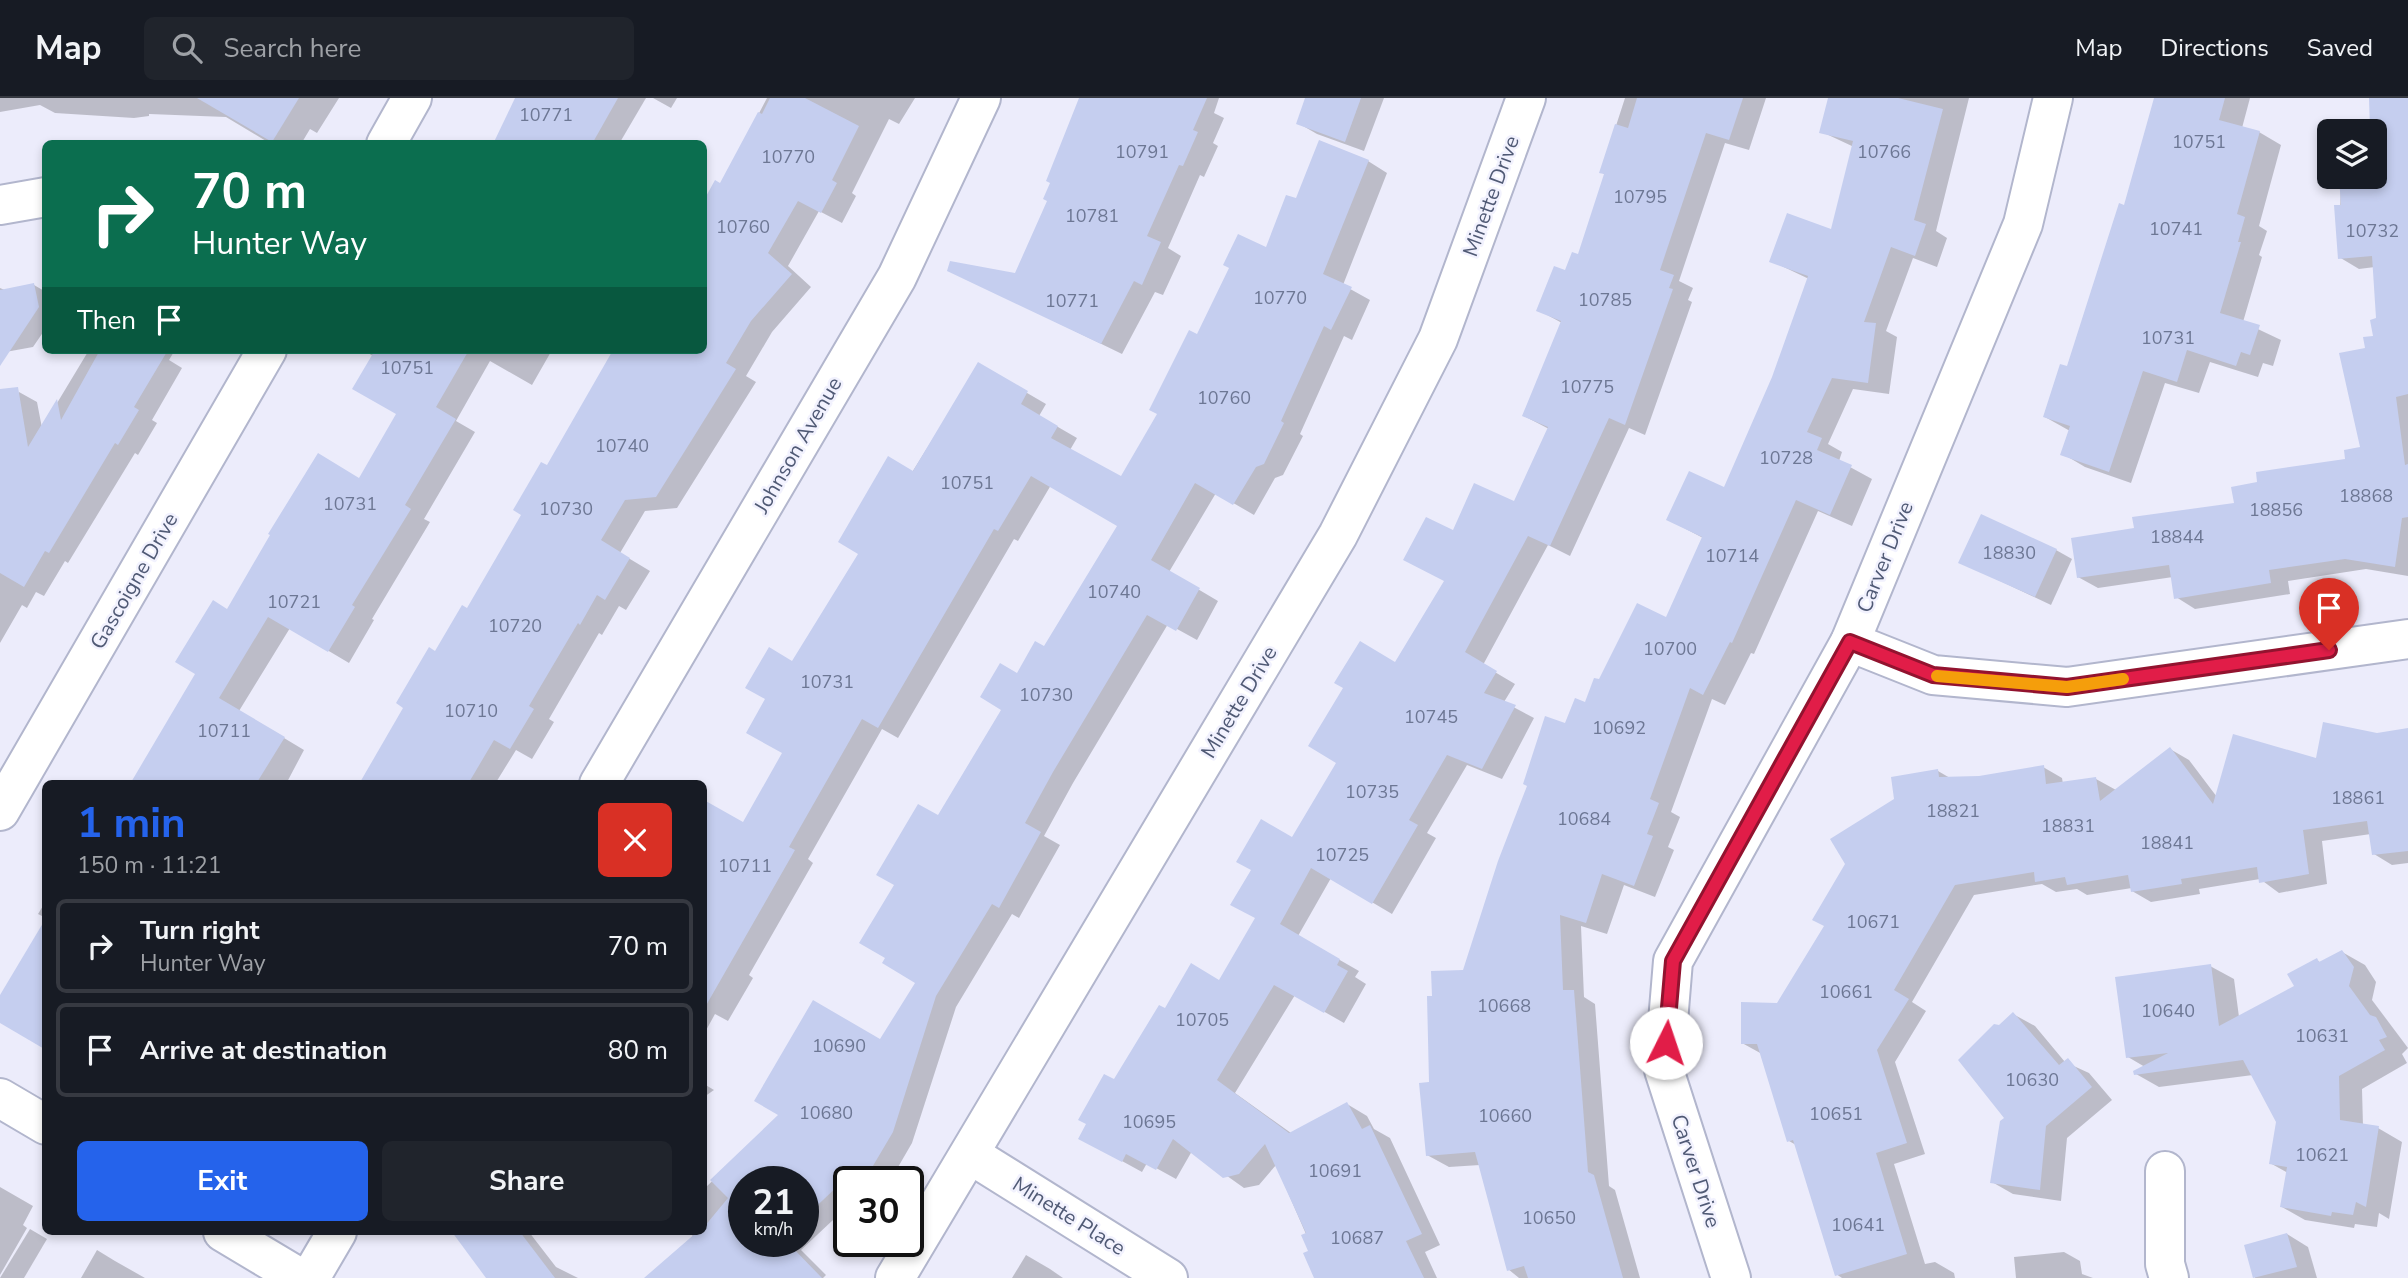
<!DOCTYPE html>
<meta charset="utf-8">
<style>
:root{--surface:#171b24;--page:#20242c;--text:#f1f3f6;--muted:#9ea1a6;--line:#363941;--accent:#2563eb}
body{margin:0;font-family:"Nunito Sans",sans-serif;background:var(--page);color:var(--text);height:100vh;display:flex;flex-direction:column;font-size:26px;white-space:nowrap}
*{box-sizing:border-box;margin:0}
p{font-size:23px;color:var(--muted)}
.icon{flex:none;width:38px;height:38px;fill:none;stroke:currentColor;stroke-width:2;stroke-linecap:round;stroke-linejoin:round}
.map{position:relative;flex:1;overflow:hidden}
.details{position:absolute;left:42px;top:682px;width:665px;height:455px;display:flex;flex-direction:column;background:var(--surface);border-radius:10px;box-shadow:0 4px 10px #0003}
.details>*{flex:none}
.banner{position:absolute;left:42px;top:42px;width:665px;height:214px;border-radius:10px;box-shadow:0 4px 10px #0003;background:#0b6e4f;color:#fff;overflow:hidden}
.controls{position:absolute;left:2317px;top:21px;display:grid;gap:14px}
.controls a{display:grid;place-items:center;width:70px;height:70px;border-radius:10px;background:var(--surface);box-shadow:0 4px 10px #0003;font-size:35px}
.speed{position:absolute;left:728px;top:1068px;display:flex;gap:14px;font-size:35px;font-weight:700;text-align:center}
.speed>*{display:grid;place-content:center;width:91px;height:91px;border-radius:50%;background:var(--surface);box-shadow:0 4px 10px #0003;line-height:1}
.speed small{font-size:18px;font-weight:400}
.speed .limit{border:4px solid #111;border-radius:10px;background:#fff;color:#111}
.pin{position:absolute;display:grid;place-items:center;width:60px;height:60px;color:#fff;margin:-72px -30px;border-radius:50% 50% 50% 0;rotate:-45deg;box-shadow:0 0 7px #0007}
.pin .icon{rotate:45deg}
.me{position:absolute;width:77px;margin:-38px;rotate:4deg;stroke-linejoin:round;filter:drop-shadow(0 0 5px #0008)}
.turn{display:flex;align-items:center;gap:24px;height:147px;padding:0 35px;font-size:32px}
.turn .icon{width:91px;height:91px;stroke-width:2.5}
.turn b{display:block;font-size:49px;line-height:60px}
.then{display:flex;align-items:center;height:66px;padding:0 35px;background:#0003;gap:14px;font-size:26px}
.round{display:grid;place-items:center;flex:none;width:74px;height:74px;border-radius:10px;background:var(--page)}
.headline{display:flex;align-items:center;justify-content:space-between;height:119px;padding:0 35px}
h1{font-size:42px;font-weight:700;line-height:52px;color:var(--accent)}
.cta{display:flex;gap:14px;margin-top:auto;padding:14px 35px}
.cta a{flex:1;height:80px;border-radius:10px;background:var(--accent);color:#fff;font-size:28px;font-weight:700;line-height:80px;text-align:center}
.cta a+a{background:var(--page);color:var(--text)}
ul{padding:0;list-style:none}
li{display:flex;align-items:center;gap:21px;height:94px;margin:0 14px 10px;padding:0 21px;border:4px solid var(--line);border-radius:10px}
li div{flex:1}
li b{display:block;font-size:26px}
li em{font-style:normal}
header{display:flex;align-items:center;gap:42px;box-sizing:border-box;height:98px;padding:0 35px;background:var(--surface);border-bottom:2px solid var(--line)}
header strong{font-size:33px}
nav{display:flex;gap:38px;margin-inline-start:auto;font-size:24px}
.search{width:490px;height:63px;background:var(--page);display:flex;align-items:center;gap:18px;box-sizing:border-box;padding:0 24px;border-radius:10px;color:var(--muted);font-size:26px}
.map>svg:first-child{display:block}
.shadow{fill:#0003;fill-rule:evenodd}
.building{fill:#c5ceef}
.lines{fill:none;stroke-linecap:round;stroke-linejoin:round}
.minor-casing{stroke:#b2b6cd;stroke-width:42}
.minor{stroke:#fff;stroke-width:38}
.route-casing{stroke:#92132f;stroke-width:18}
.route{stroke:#e11d48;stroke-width:12}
.slow{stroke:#f59e0b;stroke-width:12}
.labels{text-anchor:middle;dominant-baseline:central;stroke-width:5;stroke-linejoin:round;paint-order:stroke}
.number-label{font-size:18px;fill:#6d7794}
.street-label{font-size:21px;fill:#505a75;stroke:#f2f2fe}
</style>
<header>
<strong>Map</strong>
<div class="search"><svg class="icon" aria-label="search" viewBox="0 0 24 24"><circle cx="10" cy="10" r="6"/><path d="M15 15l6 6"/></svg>Search here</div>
<nav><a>Map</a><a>Directions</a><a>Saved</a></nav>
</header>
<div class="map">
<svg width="2408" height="1180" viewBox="0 0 2408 1180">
<rect width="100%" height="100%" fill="#ececfb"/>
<!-- shadow -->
<g class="shadow">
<polygon points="0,0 339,0 317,35 310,31 301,46 273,42 271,46 226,19 149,16 149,18 134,20 55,15 40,7 0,14"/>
<polygon points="519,0 646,0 619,46 494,46"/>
<polygon points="653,0 677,0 671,10"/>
<polygon points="767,0 915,0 899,26 889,21 852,95 856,98 842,125 819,113 788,168 811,189 772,234 746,278 756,284 677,410 645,413 620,455 650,473 626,512 619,508 602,537 599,535 549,621 554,624 532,661 516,652 495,686 361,686 436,555 468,513 613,255 608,252 704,252 704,106 716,84 721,87"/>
<polygon points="1081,0 1219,0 1214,15 1224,20 1213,45 1218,48 1204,79 1200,77 1168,150 1181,158 1163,197 1155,194 1122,256 949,172 1016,177 1049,102"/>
<polygon points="1307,0 1384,0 1364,53 1317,36 1298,25"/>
<polygon points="1625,0 1766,0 1749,52 1725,45 1679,183 1693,190 1688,202 1692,204 1645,337 1629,330 1570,458 1548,447 1483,567 1515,586 1504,604 1534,620 1502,681 1467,667 1427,735 1436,740 1392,816 1331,780 1298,838 1359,873 1355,879 1366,886 1344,925 1295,897 1235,995 1291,1035 1347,1006 1367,1018 1374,1031 1390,1040 1440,1147 1425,1154 1437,1180 1325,1180 1276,1067 1259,1087 1244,1090 1192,1053 1176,1081 1147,1065 1142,1074 1100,1051 1114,984 1165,912 1220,884 1257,820 1293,741 1446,484 1454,434 1515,405 1549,331 1524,318 1562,225 1538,212 1579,158 1606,77 1601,74"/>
<polygon points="1831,0 1969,0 1936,133 1947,140 1937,169 1913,160 1886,233 1897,239 1889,296 1853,291 1828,346 1842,354 1839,363 1872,381 1852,428 1818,413 1754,556 1751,555 1725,607 1712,601 1671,714 1680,719 1668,749 1674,752 1655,799 1624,787 1607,836 1581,828 1584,899 1595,906 1609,1088 1615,1092 1640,1180 1519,1180 1508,1171 1480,1067 1449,1069 1427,1057 1434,900 1464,874 1566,628 1586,606 1600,584 1667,521 1703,440 1669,422 1725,391 1773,279 1809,181 1771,163 1832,133 1854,49 1822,34"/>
<polygon points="2155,0 2250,0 2242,30 2259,34 2281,47 2259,128 2267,133 2259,157 2262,159 2243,224 2281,242 2273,268 2263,265 2258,279 2210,264 2199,295 2165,285 2131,385 2085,369 2063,356 2070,333 2045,319 2068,271 2125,109"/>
<polygon points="2372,0 2408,0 2408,478 2366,471 2288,483 2290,496 2195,511 2176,499 2173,479 2098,490 2078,479 2136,432 2236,407 2347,362 2362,351 2367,252 2375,239 2378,222 2375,169 2359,171 2339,159 2341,79 2375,79"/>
<path d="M1368 63 1387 75 1343 187 1370 202 1352 242 1344 238 1300 336 1303 338 1283 377 1275 380 1254 417 1216 395 1169 474 1218 503 1197 542 1168 526 1073 685 1044 738 1060 747 1019 820 1012 816 956 909 912 1045 890 1083H849V1107L801 1152 826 1177 823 1180H647L694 1139 689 1134H704V1091L781 1017 881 944 917 884 938 719 1004 611 1017 577 1045 550 1120 427 1051 387 1018 443 1014 441 898 640 882 631 808 761 813 765 749 877 753 880 728 923 715 916 704 936V704L744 726 784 655 793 565 979 267 1046 306 1039 318 1077 340 1070 352 1122 380 1159 316 1198 239 1266 151 1297 103ZM744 1083H803V1143H744Z"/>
<polygon points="34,187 46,194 46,230 33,249 0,255 0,190 7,193"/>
<polygon points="89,252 175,252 169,262 182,270 152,322 157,325 138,357 135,355 68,465 65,463 44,498 36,494 27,510 22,507 0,545 0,328 19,294 37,304 42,330"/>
<polygon points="370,252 552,252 532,287 490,263 456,323 475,334 424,421 430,424 372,521 374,522 349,565 290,530 239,613 304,652 286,686 132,686 197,575 228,513 360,382 398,315 373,258 368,255"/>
<polygon points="2056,452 2072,461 2051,507 1960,464"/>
<polygon points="2408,632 2408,765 2392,767 2374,756 2371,736 2322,743 2327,786 2279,795 2260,781 2199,791 2200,796 2151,804 2132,793 2132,790 2087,797 2077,791 2056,794 2042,786 1974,797 1912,904 1926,913 1895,964 1925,1056 1894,1066 1925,1166 1935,1164 1954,1175 1955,1180 1842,1180 1836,1176 1796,1047 1789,1043 1762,956 1742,945 1778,907 1938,673 1950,680 1979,679 2043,669 2062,680 2063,686 2096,681 2116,692 2170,651 2189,662 2217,699 2377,636"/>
<polygon points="46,803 46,820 38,816"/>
<polygon points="2342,854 2365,867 2376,884 2372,902 2408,950 2402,956 2407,965 2362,991 2363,1028 2378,1030 2402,1044 2389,1121 2379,1115 2377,1129 2355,1126 2354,1130 2305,1122 2282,1109 2288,1075 2270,1065 2278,1023 2253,977 2159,989 2136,976 2145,969 2128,959 2210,868 2234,881 2239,919 2297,889 2317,862 2321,865"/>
<polygon points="2013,916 2035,928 2065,964 2089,975 2112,1002 2067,1040 2061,1103 2013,1096 1992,1084 2007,1020 1999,929"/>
<polygon points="704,986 714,992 704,999"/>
<polygon points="0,1089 33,1108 23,1127 27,1130 0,1177"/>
<polygon points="30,1131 47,1141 24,1180 0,1180"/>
<polygon points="454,1134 529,1134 556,1169 578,1180 488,1180"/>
<polygon points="2287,1136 2308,1149 2317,1180 2255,1180 2246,1148"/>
<polygon points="97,1152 115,1163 145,1180 81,1180"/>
<polygon points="2064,1154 2080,1163 2082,1176 2093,1180 2016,1180 2014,1159"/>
<polygon points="1026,1157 1050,1171 1063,1180 1012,1180"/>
</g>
<!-- building -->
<g class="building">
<polygon points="197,0 299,0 272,44"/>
<polygon points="515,0 618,0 592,46 493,46"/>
<polygon points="770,0 805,0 859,28 832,82 837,85 821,115 798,103 768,155 792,176 751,223 726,265 736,271 693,340 656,399 625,402 601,442 630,460 605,502 597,497 580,527 578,525 529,608 534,611 510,651 494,642 468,686 359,686 403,610 396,605 429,549 435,553 462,507 467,510 521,417 513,412 541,364 547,367 613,252 704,252 704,102 715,82 720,85 758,14 762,16"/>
<polygon points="1079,0 1207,0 1193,32 1198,34 1183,68 1179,67 1147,138 1161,144 1142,187 1134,183 1101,246 947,173 950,163 1015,175 1047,103 1043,101 1050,85 1046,83"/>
<polygon points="1305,0 1361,0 1345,44 1296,26"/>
<polygon points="1637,0 1743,0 1729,42 1706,35 1660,172 1674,177 1669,190 1673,191 1625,327 1609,320 1550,448 1528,438 1465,554 1497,573 1484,595 1516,607 1482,671 1447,657 1409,722 1418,727 1372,806 1311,770 1280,826 1340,861 1337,867 1348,873 1324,915 1274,887 1217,982 1289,1035 1347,1004 1362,1031 1370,1027 1422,1136 1406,1143 1424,1180 1314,1180 1303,1155 1308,1153 1301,1137 1306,1135 1265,1046 1239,1076 1223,1080 1173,1041 1156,1072 1126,1056 1122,1064 1078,1041 1086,1026 1078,1022 1104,976 1114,981 1159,907 1165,910 1191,865 1219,882 1255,820 1230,807 1251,772 1236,764 1261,721 1292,739 1336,665 1308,648 1343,590 1334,585 1360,543 1395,564 1444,483 1403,462 1426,419 1453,432 1474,385 1514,403 1548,329 1522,318 1561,223 1536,213 1554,168 1565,172 1572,154 1578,156 1604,76 1599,75 1615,26 1628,30"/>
<polygon points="1828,0 1898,0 1943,11 1914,122 1926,126 1915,158 1891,149 1864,224 1876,225 1868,285 1832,280 1807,334 1822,340 1817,352 1852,367 1830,417 1796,402 1732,545 1730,544 1703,597 1690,590 1650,701 1659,705 1647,736 1653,738 1634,788 1602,776 1586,825 1560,817 1563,892 1574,892 1588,1074 1594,1077 1623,1180 1528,1180 1524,1168 1507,1173 1475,1054 1426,1058 1419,985 1429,984 1427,898 1432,898 1431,873 1463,872 1498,763 1527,688 1523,686 1545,618 1565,625 1575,600 1585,604 1594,580 1599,581 1637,505 1666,519 1702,439 1666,422 1689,373 1724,389 1772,279 1808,178 1769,164 1787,115 1831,131 1853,43 1819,35"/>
<polygon points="2154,0 2225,0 2219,22 2260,33 2237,116 2245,119 2238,144 2241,144 2220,215 2260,227 2250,257 2241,254 2236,268 2187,252 2177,284 2143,273 2109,374 2060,357 2070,328 2043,319 2060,266 2067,268 2119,105 2124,107"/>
<polygon points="2369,0 2408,0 2408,296 2396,299 2405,367 2408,366 2408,419 2402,420 2395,469 2345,461 2269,472 2271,485 2174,501 2169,467 2077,480 2071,440 2134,430 2132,419 2234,405 2231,389 2257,384 2256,374 2345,361 2344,352 2360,349 2339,255 2365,250 2363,239 2373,238 2370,222 2376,220 2372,158 2338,161 2334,107 2341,107 2339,79 2375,79 2375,33 2341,33 2370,32"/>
<polygon points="1319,42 1369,62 1323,176 1352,189 1331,232 1324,228 1281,323 1284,325 1264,366 1256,369 1233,407 1195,385 1151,462 1200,490 1176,533 1147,517 1053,674 1025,725 1041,734 999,810 992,806 936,898 893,1034 864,1083 843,1083 803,1121 803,1083 744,1083 744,1143 786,1143 822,1180 644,1180 697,1134 704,1134 704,1129 728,1100 710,1082 778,1017 754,1003 813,902 880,941 915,885 882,865 885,860 859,845 894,787 876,777 918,706 938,717 1001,612 980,599 1000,565 1017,575 1035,543 1044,548 1117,428 1031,378 998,433 994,431 878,630 862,621 789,749 795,752 704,911 704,702 743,724 782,655 746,635 765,601 745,590 769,549 792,563 858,456 838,444 888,358 913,373 978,264 1028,293 1021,306 1058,328 1051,340 1121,378 1157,316 1149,312 1189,232 1197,236 1229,170 1223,167 1238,136 1266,149 1286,97 1296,100"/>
<polygon points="34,185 39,209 0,268 0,192"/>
<polygon points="100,252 168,252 134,309 139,312 118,347 115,345 49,455 45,453 24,489 0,475 0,291 18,289 28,349 57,301 61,322"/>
<polygon points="375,252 469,252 436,309 456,321 405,407 411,411 352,507 355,509 328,554 268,519 219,600 285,639 256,686 130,686 195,576 175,564 213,502 227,511 270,437 268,436 318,355 359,380 396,316 352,291"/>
<polygon points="1981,416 2057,451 2035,499 1958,465"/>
<polygon points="2323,624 2377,635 2408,630 2408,753 2372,757 2367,723 2303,732 2309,776 2259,785 2257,769 2181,781 2182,786 2131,794 2128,777 2067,787 2065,779 2035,784 2034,774 1955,787 1894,892 1909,901 1877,952 1907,1045 1876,1055 1907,1156 1835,1178 1793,1042 1787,1044 1757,946 1741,946 1741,904 1777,905 1824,828 1812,822 1845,766 1830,741 1894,701 1891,679 1938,671 1939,679 1979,678 2044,667 2046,686 2096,679 2100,703 2170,649 2213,706 2233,636 2316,660"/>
<polygon points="46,820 46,952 0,925 0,897"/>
<polygon points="2342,852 2354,869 2349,888 2370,917 2376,919 2387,939 2379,942 2385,952 2339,978 2340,1022 2379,1028 2366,1109 2356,1104 2353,1117 2332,1114 2331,1118 2280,1109 2287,1069 2269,1066 2276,1024 2243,962 2134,977 2133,973 2168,955 2126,960 2115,879 2211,866 2219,928 2294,888 2287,876 2317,860 2319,864"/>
<polygon points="2013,914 2059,967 2068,960 2092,989 2046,1028 2040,1092 1990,1085 2000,1023 2004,1020 1958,962 1994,926 1999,927"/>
<polygon points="452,1134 520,1134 555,1180 486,1180"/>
<polygon points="2287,1135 2297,1169 2253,1180 2244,1147"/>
</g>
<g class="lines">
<defs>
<g id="minor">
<polyline points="386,46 412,0"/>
<polyline points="0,107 46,99"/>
<polyline points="1850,544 1933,577 2067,589 2408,541"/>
<polyline points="599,686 897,179 981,0"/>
<polyline points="0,713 267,252"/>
<polyline points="0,1000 46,1027"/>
<polyline points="971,1057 1168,1180"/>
<polyline points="2165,1073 2165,1166 2169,1180"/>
<polyline points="223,1134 300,1180"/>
<polyline points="310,1180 337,1134"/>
<polyline points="895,1180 1338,437 1438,241 1526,0"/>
<polyline points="1731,1180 1664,972 1673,863 1850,544 2023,126 2053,0"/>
</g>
</defs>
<!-- minor casing -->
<use href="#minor" class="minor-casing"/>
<!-- minor -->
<use href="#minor" class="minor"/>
</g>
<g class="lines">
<defs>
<polyline id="route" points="1666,945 1673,863 1850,544 1933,577 2067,589 2329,552"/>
</defs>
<!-- route casing -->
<use href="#route" class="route-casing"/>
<!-- route -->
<use href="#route" class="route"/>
<!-- slow -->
<polyline class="slow" points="1937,578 2067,589 2123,581"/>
</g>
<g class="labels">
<!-- number labels -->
<g class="number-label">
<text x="546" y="17">10771</text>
<text x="2199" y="44">10751</text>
<text x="1142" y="54">10791</text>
<text x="1884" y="54">10766</text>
<text x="788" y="59">10770</text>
<text x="1640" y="99">10795</text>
<text x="1092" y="118">10781</text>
<text x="743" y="129">10760</text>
<text x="2176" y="131">10741</text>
<text x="2372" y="133">10732</text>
<text x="1280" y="200">10770</text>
<text x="1605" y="202">10785</text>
<text x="1072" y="203">10771</text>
<text x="2168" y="240">10731</text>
<text x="407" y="270">10751</text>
<text x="1587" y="289">10775</text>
<text x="1224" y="300">10760</text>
<text x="622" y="348">10740</text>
<text x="1786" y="360">10728</text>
<text x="967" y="385">10751</text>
<text x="2366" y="398">18868</text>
<text x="350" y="406">10731</text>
<text x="566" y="411">10730</text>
<text x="2276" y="412">18856</text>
<text x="2177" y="439">18844</text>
<text x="2009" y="455">18830</text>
<text x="1732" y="458">10714</text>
<text x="1114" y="494">10740</text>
<text x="294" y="504">10721</text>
<text x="515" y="528">10720</text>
<text x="1670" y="551">10700</text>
<text x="827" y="584">10731</text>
<text x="1046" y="597">10730</text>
<text x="471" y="613">10710</text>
<text x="1431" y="619">10745</text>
<text x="1619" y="630">10692</text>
<text x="224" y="633">10711</text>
<text x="1372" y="694">10735</text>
<text x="2358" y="700">18861</text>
<text x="1953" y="713">18821</text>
<text x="1584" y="721">10684</text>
<text x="2068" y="728">18831</text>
<text x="2167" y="745">18841</text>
<text x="1342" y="757">10725</text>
<text x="745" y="768">10711</text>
<text x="1873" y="824">10671</text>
<text x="1846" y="894">10661</text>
<text x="1504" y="908">10668</text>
<text x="2168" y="913">10640</text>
<text x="1202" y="922">10705</text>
<text x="2322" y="938">10631</text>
<text x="839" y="948">10690</text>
<text x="2032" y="982">10630</text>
<text x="826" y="1015">10680</text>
<text x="1836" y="1016">10651</text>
<text x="1505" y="1018">10660</text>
<text x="1149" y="1024">10695</text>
<text x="2322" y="1057">10621</text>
<text x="1335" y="1073">10691</text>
<text x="1549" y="1120">10650</text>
<text x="1858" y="1127">10641</text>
<text x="1357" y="1140">10687</text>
</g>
<!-- street labels -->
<g class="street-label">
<text transform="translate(1491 98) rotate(-70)">Minette Drive</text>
<text transform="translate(798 347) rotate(-60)">Johnson Avenue</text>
<text transform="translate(1885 459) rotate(-68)">Carver Drive</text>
<text transform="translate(134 483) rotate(-60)">Gascoigne Drive</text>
<text transform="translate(1239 604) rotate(-59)">Minette Drive</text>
<text transform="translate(1696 1073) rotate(72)">Carver Drive</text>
<text transform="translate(1069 1118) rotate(32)">Minette Place</text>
</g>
</g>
</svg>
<div class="controls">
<a><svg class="icon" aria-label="layers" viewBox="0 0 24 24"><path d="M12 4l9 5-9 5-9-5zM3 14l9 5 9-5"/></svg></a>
</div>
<div class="speed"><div>21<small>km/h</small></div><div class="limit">30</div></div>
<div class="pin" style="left:2329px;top:552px;background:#d93025"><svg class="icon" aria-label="arrive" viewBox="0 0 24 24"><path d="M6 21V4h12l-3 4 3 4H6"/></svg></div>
<svg class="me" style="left:1666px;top:945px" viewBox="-20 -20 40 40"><circle r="19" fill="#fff"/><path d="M0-13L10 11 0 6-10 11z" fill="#e11d48"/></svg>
<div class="banner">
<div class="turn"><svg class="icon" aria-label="right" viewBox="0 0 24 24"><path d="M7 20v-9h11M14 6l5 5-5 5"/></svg><div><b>70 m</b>Hunter Way</div></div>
<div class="then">Then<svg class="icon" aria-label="arrive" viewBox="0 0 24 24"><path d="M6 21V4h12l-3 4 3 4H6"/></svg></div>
</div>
<section class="details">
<div class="headline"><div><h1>1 min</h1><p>150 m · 11:21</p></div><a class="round" style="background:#d93025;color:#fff"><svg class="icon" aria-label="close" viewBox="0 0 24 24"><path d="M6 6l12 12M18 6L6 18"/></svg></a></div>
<ul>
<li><svg class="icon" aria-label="right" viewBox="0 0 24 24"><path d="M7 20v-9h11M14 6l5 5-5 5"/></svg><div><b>Turn right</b><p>Hunter Way</p></div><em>70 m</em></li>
<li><svg class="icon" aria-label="arrive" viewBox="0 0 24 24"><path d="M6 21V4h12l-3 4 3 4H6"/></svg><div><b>Arrive at destination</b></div><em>80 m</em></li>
</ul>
<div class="cta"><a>Exit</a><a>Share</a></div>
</section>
</div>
